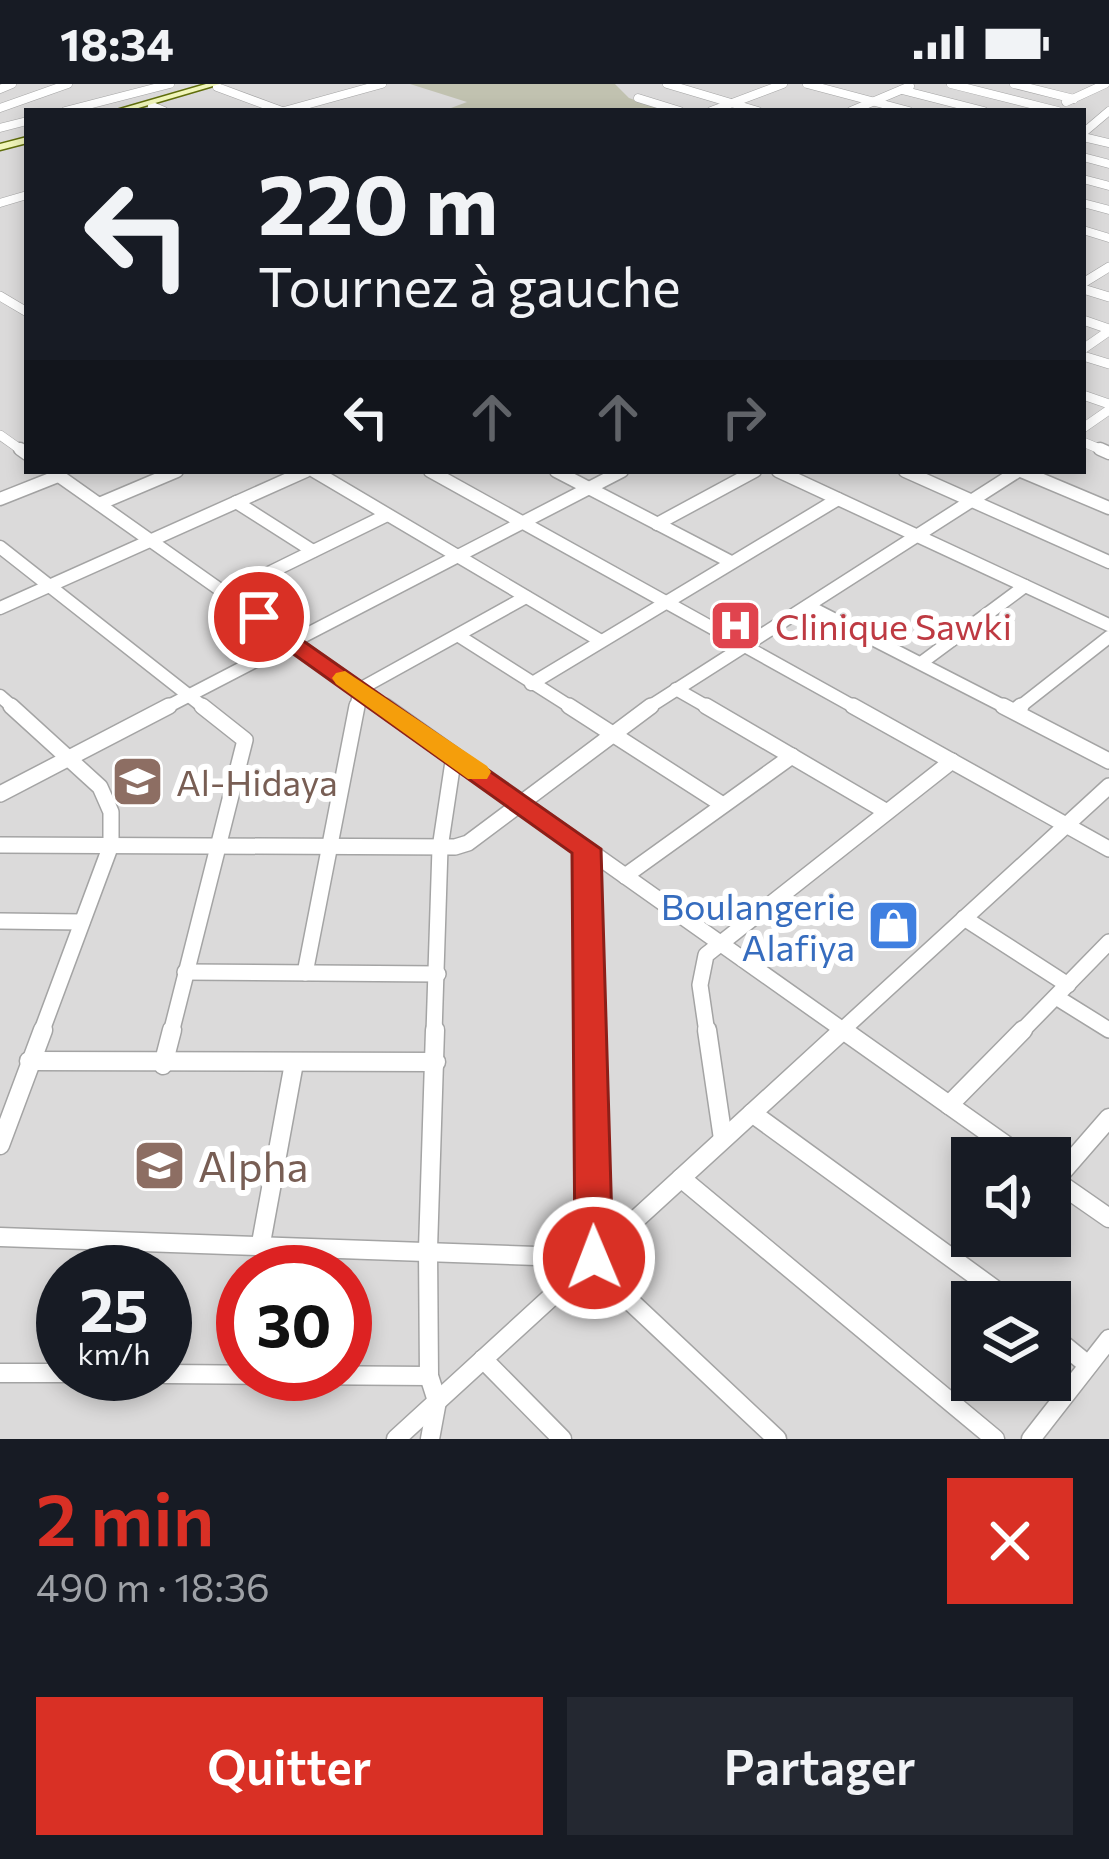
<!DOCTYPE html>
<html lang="fr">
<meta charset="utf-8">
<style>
:root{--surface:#171b24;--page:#242831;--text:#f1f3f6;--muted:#9ea1a6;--accent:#d93025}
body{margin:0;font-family:Commissioner,sans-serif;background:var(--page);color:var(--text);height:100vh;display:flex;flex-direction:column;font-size:45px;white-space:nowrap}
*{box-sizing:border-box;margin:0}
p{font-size:39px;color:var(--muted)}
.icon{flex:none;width:66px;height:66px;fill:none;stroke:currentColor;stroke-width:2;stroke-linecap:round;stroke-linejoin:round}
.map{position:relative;height:1355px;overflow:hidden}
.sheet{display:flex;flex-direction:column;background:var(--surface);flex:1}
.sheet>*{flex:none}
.guide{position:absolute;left:24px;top:24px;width:1062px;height:366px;border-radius:0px;box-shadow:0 6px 18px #0003;background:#171b24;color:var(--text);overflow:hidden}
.controls{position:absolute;left:951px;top:1053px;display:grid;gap:24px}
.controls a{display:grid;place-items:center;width:120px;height:120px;border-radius:0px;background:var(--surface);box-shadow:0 6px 18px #0003;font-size:60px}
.speed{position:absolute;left:36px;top:1161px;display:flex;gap:24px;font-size:60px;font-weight:700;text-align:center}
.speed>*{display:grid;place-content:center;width:156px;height:156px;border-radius:50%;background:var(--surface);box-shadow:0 6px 18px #0003;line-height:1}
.speed small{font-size:30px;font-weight:400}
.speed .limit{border:18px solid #d22;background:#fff;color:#111}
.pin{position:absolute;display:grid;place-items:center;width:102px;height:102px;color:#fff;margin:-51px;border:6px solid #fff;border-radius:50%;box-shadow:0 3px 12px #0007}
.me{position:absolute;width:132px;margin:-66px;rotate:359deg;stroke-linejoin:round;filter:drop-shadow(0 0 9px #0008)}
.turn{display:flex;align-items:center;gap:42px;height:252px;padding:0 36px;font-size:54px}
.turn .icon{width:156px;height:156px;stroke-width:2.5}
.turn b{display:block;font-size:84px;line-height:102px}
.lanes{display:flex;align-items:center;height:114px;padding:0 36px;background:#0003;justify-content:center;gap:60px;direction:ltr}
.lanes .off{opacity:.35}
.round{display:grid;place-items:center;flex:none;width:126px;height:126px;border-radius:0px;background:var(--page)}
.head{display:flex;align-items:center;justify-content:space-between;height:204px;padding:0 36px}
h1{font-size:72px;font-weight:600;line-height:90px;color:var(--accent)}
.primary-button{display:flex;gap:24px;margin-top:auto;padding:24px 36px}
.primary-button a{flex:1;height:138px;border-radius:0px;background:var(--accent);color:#fff;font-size:48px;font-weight:600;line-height:138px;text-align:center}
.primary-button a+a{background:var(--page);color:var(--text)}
.status{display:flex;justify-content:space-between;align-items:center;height:84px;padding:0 60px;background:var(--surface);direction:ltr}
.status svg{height:33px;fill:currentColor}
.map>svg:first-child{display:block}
.residential{fill:#dbdada;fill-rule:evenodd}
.construction{fill:#c1c2b0}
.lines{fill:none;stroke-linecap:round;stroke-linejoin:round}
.street-far4-casing{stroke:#a4a4a4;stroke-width:9}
.street-far3-casing{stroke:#a4a4a4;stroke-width:10}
.street-far2-casing{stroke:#a4a4a4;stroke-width:15}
.street-far1-casing{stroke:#a4a4a4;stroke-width:18}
.street-casing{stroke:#a4a4a4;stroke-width:21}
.secondary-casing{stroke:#606e0b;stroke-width:3}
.street-far4{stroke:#fff;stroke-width:8}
.street-far3{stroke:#fff;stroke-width:9}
.street-far2{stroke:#fff;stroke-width:12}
.street-far1{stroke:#fff;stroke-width:15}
.street{stroke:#fff;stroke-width:18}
.secondary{fill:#f1f6ba;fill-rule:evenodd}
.route{fill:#d93025;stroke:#8d1f18;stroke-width:3}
.slow{fill:#f59e0b}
.labels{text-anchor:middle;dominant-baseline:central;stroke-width:12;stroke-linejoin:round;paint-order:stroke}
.health-label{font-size:36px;fill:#be3a42;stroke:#fff;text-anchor:start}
.education-label{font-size:36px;fill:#785e54;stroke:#fff;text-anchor:start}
.shop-label{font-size:36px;fill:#366cbe;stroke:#fff;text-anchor:end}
.near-education-label{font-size:42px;fill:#785e54;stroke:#fff;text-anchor:start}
</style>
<div class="status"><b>18:34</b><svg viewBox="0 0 49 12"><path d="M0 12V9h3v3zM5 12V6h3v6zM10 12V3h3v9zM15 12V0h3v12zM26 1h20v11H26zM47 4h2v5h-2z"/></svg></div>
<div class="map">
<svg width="1109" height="1355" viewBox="0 0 1109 1355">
<rect width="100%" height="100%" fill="#eeebe4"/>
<!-- residential -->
<path class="residential" d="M0 0H1109V1355H0ZM27 27H1083V387H27ZM972 1074H1050V1152H972ZM63 1188H165V1290H63ZM243 1188H345V1290H243ZM972 1218H1050V1296H972Z"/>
<!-- construction -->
<polygon class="construction" points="410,0 615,0 629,14 666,27 443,27 467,18"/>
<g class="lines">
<defs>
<g id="street-far4">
<polyline points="667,0 758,27"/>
<polyline points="807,0 909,27"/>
<polyline points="951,0 1058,27"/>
<polyline points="1014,0 1074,15"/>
<polyline points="217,3 282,27"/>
<polyline points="0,5 12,0"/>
<polyline points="902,6 984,27"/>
<polyline points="638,14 680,27"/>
<polyline points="1066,18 1105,0"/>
<polyline points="152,22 164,27"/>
<polyline points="0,24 68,0"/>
<polyline points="65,27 170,0"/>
<polyline points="284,27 382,0"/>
<polyline points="711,27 783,0"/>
<polyline points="851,27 910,2"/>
<polyline points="0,44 27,37"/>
<polyline points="1083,49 1109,27"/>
<polyline points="1083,53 1109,59"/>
<polyline points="1083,73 1109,80"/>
<polyline points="1083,95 1109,102"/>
<polyline points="0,119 27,111"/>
<polyline points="1083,119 1109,126"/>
<polyline points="1083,146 1109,154"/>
</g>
<g id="street-far3">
<polyline points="1083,199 1109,183"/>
<polyline points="1083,205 1109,213"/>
<polyline points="0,212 27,228"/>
<polyline points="1083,236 1109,245"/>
<polyline points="1083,265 1109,247"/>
<polyline points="1083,272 1109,280"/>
<polyline points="1083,311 1109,320"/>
<polyline points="1083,344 1109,326"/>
<polyline points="0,351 24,368"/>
<polyline points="1083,358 1107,368"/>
</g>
<g id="street-far2">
<polyline points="20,365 27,370"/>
<polyline points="1100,365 1109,369"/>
<polyline points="52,387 389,625"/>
<polyline points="314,387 601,557"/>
<polyline points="430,387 858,625"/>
<polyline points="556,387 731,478"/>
<polyline points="778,387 1109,541"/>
<polyline points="905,387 1109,478"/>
<polyline points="1021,387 1109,424"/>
<polyline points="0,415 58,392"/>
<polyline points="236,418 313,467"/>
<polyline points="99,420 177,387"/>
<polyline points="657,440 755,387"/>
<polyline points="0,463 206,625"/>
<polyline points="226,510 387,431"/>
<polyline points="808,522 1009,625"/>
<polyline points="0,524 306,387"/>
<polyline points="459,552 574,625"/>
<polyline points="921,579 1025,502"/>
<polyline points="531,600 838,415"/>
<polyline points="676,605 711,625"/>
<polyline points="0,612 15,625"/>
<polyline points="163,625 622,387"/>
<polyline points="356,625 360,605 526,513"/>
<polyline points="646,625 1018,387"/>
<polyline points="1017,625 1109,553"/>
</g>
<g id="street-far1">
<polyline points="11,622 100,703 111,728 111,761 41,949"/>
<polyline points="385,622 847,949"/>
<polyline points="569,622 723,721"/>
<polyline points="706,622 887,728"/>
<polyline points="853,622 1109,765"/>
<polyline points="1003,622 1109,677"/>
<polyline points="1015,627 1021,622"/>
<polyline points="0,710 169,622"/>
<polyline points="0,761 455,763 468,759 651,622"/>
<polyline points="587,765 590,949"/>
<polyline points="625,792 792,672"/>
<polyline points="964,834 1068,901"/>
<polyline points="0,837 82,838"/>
<polyline points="185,888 438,890"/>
<polyline points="305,889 357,622"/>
<polyline points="1056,913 1109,946"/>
<polyline points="171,949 245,656 202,622"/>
<polyline points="434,949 440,764 454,671"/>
<polyline points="707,949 700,901 706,871 952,677"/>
<polyline points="839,949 1109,702"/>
<polyline points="1020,949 1109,858"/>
</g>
<g id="street">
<polyline points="590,946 594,1174 613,1201 777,1355"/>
<polyline points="707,946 723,1055"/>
<polyline points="843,946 1024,1074"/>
<polyline points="29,977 436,978"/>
<polyline points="163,981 172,946"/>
<polyline points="949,1021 1023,946"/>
<polyline points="752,1029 1012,1218"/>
<polyline points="0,1061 43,946"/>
<polyline points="1050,1093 1109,1134"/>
<polyline points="681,1094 995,1355"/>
<polyline points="1055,1096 1109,1034"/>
<polyline points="0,1153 594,1174"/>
<polyline points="261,1159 294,979"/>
<polyline points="1050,1250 1088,1281"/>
<polyline points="483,1275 562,1355"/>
<polyline points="0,1289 63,1289"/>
<polyline points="165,1290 429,1292"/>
<polyline points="396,1355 843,946"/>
<polyline points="430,1355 437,1317 429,1292 428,1165 435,946"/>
<polyline points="1031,1355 1109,1255"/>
</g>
<g id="secondary">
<polygon points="206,0 220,0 128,27 113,27"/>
<polygon points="27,53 27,59 0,66 0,60"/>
</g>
</defs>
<!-- street-far4 casing -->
<use href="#street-far4" class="street-far4-casing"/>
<!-- street-far3 casing -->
<use href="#street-far3" class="street-far3-casing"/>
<!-- street-far2 casing -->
<use href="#street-far2" class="street-far2-casing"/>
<!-- street-far1 casing -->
<use href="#street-far1" class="street-far1-casing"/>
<!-- street casing -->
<use href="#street" class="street-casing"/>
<!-- secondary casing -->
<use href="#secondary" class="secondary-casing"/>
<!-- street-far4 -->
<use href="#street-far4" class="street-far4"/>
<!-- street-far3 -->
<use href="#street-far3" class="street-far3"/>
<!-- street-far2 -->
<use href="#street-far2" class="street-far2"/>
<!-- street-far1 -->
<use href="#street-far1" class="street-far1"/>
<!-- street -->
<use href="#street" class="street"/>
<!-- secondary -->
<use href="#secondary" class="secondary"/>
</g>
<!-- route -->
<polygon class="route" points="259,526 601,765 613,1174 607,1186 594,1191 580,1186 575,1174 572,769 250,539 246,533"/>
<!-- slow -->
<polygon class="slow" points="345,587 487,682 491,688 487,695 468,695 336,600 332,594 336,589"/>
<!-- icons -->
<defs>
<symbol id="hospital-square" viewBox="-11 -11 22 22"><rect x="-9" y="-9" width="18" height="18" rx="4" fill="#e0444e" stroke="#fff"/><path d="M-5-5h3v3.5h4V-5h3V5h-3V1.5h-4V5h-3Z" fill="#fff"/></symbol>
<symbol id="school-square" viewBox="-11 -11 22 22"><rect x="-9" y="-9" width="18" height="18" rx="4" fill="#8d6e63" stroke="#fff"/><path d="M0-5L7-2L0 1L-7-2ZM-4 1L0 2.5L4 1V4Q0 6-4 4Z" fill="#fff"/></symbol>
<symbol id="shop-square" viewBox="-11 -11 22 22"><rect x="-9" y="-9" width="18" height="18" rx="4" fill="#3f7fe0" stroke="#fff"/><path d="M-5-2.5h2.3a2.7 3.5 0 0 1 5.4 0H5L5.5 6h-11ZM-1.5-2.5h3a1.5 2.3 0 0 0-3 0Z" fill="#fff"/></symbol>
</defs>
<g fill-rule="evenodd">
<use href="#hospital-square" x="706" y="512" width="59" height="59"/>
<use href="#school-square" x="108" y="668" width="59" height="59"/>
<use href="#shop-square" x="864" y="812" width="59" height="59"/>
<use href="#school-square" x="130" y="1052" width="59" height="59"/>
</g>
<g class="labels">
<!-- health labels -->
<g class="health-label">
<text x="775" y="541">Clinique Sawki</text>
</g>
<!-- education labels -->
<g class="education-label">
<text x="176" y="697">Al-Hidaya</text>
</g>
<!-- shop labels -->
<g class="shop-label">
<text x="855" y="821">Boulangerie<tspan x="855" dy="41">Alafiya</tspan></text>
</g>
<!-- near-education labels -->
<g class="near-education-label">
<text x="198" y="1081">Alpha</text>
</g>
</g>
</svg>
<div class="controls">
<a><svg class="icon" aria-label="sound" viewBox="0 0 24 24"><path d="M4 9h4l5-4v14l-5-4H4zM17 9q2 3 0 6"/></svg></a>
<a><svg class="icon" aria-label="layers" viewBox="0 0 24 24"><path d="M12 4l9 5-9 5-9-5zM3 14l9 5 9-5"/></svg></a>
</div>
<div class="speed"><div>25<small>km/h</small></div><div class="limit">30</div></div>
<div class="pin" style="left:259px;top:533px;background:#d93025"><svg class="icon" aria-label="arrive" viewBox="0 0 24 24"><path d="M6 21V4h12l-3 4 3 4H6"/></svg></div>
<svg class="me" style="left:594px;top:1174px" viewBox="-20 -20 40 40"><circle r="17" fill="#d93025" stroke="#fff" stroke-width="3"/><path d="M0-11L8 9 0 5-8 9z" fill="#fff"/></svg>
<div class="guide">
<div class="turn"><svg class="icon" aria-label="left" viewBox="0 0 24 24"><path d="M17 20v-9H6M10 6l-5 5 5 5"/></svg><div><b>220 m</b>Tournez à gauche</div></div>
<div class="lanes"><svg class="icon" aria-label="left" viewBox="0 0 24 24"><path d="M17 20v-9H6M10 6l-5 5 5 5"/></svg><svg class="icon off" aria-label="ahead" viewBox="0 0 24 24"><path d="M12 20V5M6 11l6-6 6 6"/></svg><svg class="icon off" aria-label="ahead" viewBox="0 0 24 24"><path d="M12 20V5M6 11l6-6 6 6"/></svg><svg class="icon off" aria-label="right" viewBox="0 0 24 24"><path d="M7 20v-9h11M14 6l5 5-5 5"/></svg></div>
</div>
</div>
<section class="sheet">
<div class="head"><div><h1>2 min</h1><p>490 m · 18:36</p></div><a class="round" style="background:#d93025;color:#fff"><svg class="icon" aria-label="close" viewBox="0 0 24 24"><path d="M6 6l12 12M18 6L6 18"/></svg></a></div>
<div class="primary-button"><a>Quitter</a><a>Partager</a></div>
</section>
